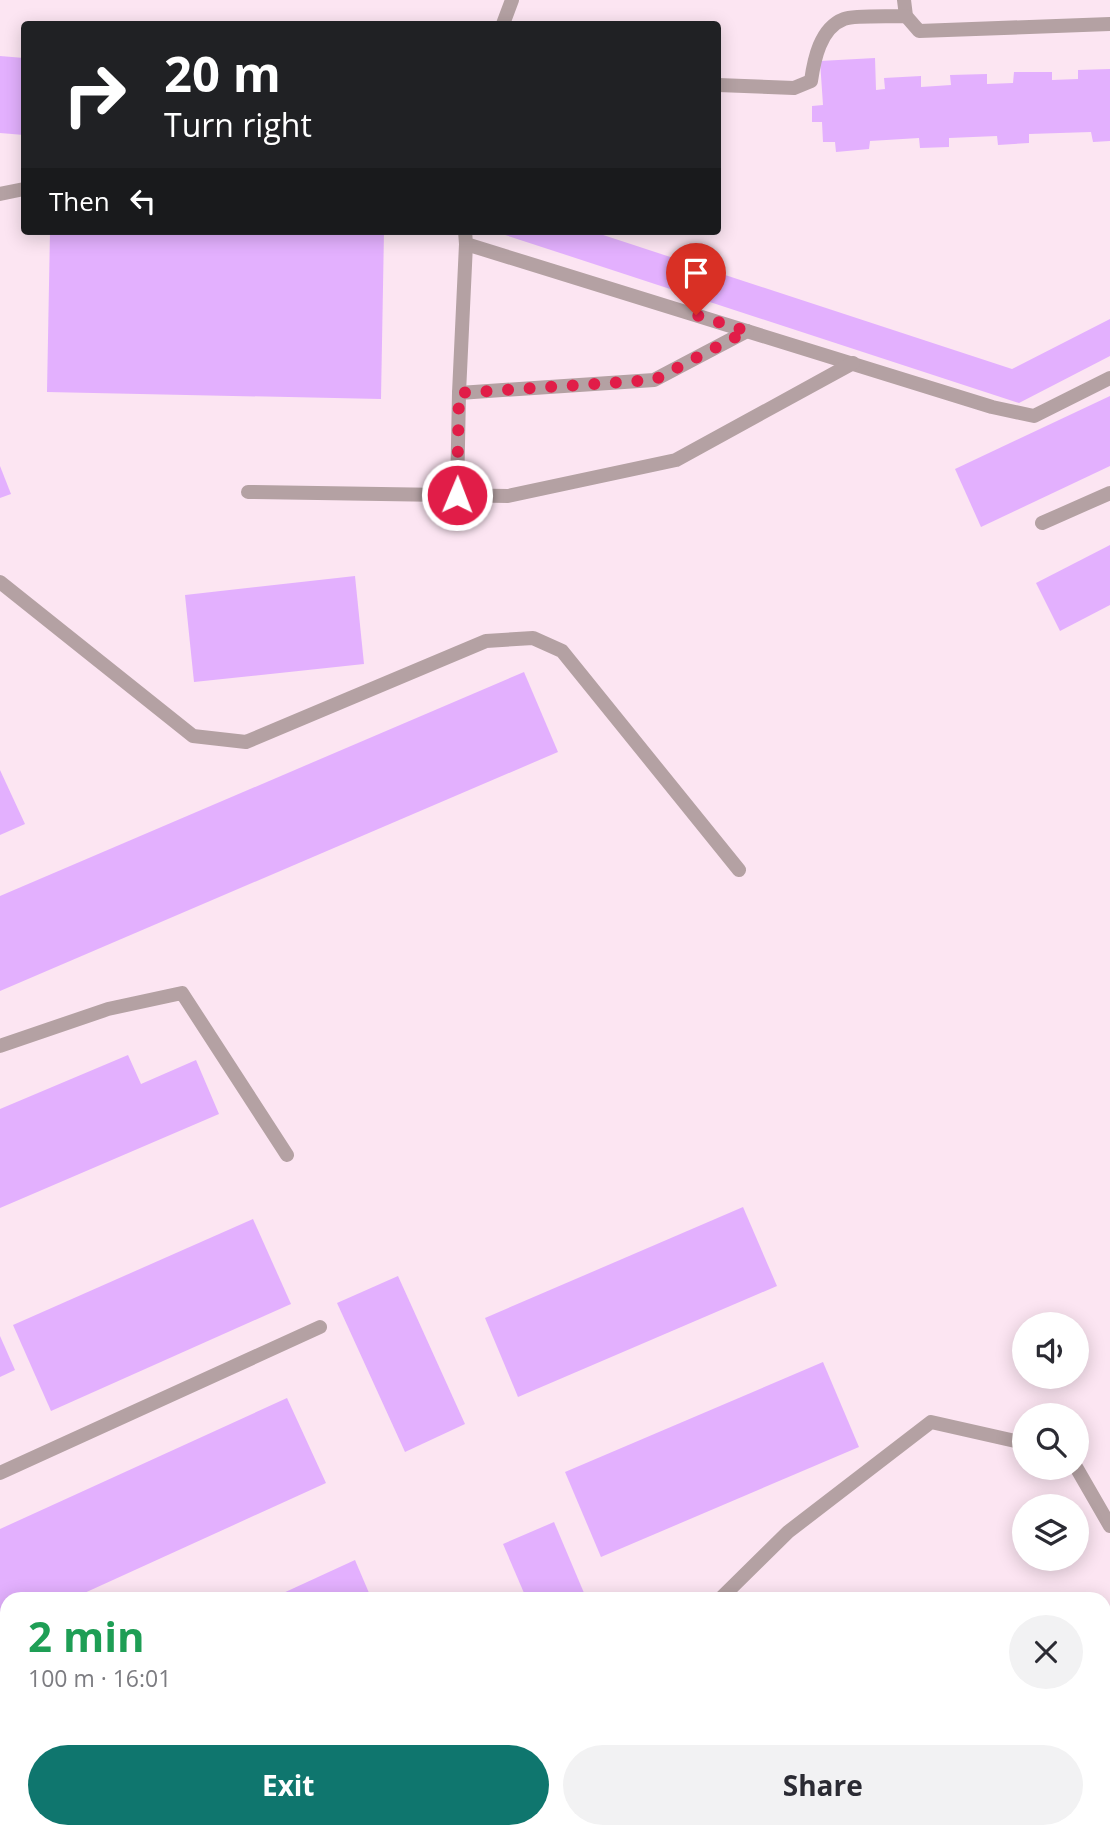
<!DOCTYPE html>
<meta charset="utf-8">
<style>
:root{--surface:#fff;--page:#f2f2f3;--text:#2b2b33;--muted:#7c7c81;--accent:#0f766e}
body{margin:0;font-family:"Open Sans",sans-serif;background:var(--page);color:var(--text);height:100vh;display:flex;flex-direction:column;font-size:26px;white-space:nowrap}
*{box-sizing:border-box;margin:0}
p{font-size:23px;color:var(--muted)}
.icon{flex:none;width:38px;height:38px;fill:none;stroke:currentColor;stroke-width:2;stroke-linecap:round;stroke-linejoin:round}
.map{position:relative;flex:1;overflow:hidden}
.sheet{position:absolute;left:0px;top:1592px;width:1111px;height:247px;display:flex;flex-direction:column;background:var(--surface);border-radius:21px 21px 0 0;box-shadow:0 4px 18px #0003}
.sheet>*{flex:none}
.guide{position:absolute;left:21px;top:21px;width:700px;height:214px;border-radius:7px;box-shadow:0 4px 18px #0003;background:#202124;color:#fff;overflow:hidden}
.buttons{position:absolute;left:1012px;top:1312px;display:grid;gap:14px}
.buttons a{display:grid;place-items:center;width:77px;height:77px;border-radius:50%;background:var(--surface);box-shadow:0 4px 18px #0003;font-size:35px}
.pin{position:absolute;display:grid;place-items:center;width:60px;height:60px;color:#fff;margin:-72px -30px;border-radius:50% 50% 50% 0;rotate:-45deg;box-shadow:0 0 7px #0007}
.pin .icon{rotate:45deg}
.me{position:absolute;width:77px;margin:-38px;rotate:1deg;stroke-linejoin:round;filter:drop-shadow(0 0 5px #0008)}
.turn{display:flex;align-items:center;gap:24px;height:147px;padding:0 28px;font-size:32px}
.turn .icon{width:91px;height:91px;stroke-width:2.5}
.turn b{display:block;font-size:49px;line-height:60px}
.then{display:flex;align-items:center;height:66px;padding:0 28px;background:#0003;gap:14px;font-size:26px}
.round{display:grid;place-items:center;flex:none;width:74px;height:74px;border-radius:37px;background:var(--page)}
.headline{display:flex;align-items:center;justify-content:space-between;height:119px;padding:0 28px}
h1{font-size:42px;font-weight:700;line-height:52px;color:#1e9e55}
.cta{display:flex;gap:14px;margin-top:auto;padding:14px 28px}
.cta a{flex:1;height:80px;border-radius:42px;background:var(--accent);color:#fff;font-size:28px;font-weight:700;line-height:80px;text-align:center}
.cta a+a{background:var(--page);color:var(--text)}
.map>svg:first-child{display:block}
.building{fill:#e3b0fe}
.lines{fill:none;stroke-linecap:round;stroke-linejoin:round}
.service{stroke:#b4a1a3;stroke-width:14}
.route{stroke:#e11d48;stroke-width:12;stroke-dasharray:0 21.6}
</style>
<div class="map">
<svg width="1110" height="1839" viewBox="0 0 1110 1839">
<rect width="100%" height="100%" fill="#fce5f2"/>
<!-- building -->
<g class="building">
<polygon points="0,56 24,58 24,135 0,133"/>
<polygon points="875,58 876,90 885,89 884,78 921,76 921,87 951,85 950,75 987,74 987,84 1013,83 1014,72 1052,72 1052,80 1078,79 1078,70 1110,69 1110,141 1093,142 1091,132 1029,134 1029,143 998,145 997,136 949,138 949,147 920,148 919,138 870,141 869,149 836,152 835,142 823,142 822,122 812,122 812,106 823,105 820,61"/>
<polygon points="50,231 384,231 381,399 47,392"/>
<polygon points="591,231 1012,369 1110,319 1110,356 1019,403 496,232"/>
<polygon points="1110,396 1110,466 981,527 955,469"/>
<polygon points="0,466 11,494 0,498"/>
<polygon points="1110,545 1110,605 1060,631 1036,583"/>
<polygon points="355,576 364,664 194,682 185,595"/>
<polygon points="524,672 558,752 0,991 0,896"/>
<polygon points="0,770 25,824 0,835"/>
<polygon points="128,1055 141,1084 196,1060 219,1114 0,1208 0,1109"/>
<polygon points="743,1207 777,1286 518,1397 485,1318"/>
<polygon points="253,1219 291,1304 51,1411 13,1325"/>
<polygon points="398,1276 465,1424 405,1452 337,1303"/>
<polygon points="0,1336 15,1370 0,1377"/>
<polygon points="823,1362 859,1447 601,1557 565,1472"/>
<polygon points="287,1398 326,1483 69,1600 7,1600 7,1628 0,1631 0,1529"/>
<polygon points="554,1522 587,1600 527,1600 503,1544"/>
<polygon points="355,1560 372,1600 268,1600"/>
<polygon points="7,1717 7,1822 0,1825 0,1720"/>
<polygon points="1104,1747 1110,1752 1110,1790 1104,1796"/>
<polygon points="199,1832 441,1832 425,1839 184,1839"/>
<polygon points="916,1832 1072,1832 1066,1839 909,1839"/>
</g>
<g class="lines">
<!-- service -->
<g class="service">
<polyline points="904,0 906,16 919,31 1110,24"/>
<polyline points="503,24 512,0"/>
<path d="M718 85 794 88 811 81C814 60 820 28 844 19 855 15 891 17 906 16"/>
<polyline points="0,194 24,189"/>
<polyline points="465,231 466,244 992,407 1034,416 1110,378"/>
<polyline points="459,393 654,380 747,331"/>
<polyline points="248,492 508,496 676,460 853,363"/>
<polyline points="457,495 459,393 466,244"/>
<polyline points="1042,523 1110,493"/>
<polyline points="0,582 193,736 246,742 486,641 533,638 562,651 739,870"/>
<polyline points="0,1046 108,1009 182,993 287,1155"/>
<polyline points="1076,1467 1110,1526"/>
<polyline points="0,1473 320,1327"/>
<polyline points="719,1600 788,1532 931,1422 1024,1443"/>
<polyline points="88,1839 103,1832"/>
</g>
</g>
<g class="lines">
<!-- route -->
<polyline class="route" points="457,495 459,393 654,380 747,331 696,315"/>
</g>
</svg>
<div class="buttons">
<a><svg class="icon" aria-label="sound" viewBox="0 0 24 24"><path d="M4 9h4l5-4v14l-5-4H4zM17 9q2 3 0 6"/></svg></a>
<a><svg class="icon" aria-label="search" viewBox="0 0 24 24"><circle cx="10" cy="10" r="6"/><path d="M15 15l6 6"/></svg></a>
<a><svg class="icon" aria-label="layers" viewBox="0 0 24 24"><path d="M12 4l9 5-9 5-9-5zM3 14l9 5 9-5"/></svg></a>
</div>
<div class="pin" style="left:696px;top:315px;background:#d93025"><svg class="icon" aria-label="arrive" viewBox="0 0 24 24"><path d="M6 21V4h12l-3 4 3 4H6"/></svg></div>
<svg class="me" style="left:457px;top:495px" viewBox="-20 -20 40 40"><circle r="17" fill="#e11d48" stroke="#fff" stroke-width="3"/><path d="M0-11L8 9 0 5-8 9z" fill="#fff"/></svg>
<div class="guide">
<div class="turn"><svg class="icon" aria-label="right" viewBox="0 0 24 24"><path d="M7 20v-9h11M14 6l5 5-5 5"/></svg><div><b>20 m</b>Turn right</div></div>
<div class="then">Then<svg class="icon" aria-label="left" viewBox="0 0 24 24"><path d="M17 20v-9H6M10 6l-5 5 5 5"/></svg></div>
</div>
<section class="sheet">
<div class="headline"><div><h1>2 min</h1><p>100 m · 16:01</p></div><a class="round"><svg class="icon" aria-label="close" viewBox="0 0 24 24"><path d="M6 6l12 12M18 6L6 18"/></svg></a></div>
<div class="cta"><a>Exit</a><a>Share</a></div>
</section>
</div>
